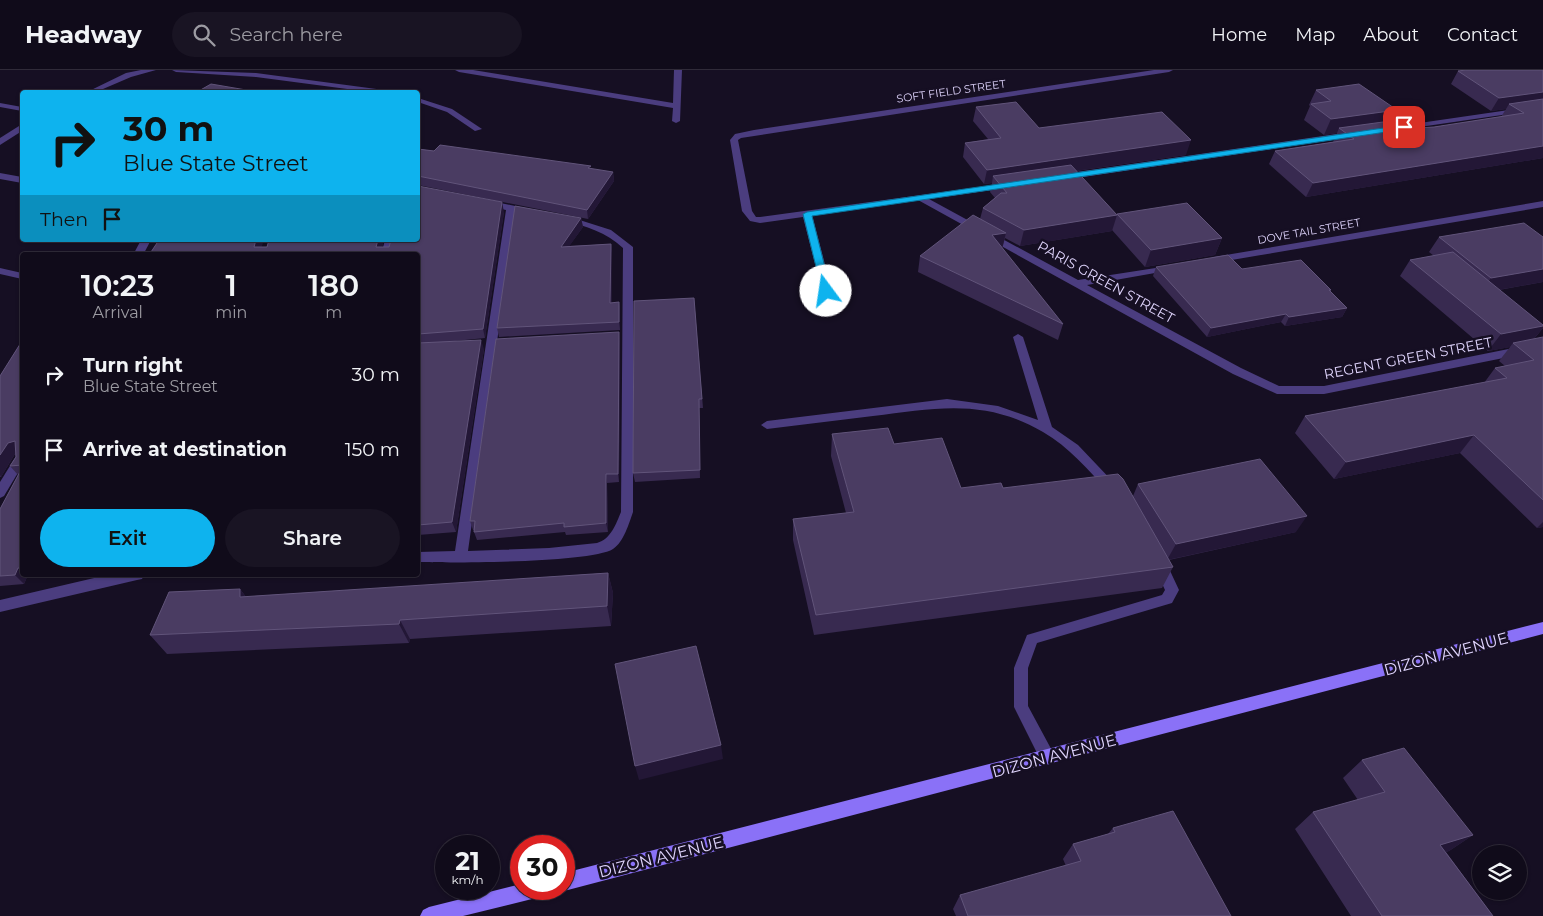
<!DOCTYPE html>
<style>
:root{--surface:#100b1a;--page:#191423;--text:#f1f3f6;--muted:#9c9ba2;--line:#302b39;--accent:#0eb3ee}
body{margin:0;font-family:Montserrat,sans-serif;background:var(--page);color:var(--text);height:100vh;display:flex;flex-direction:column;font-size:19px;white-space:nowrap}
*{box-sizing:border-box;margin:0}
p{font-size:16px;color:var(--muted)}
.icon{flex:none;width:28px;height:28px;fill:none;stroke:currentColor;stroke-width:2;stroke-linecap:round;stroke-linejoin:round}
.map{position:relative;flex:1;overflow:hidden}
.panel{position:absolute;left:20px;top:182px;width:400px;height:325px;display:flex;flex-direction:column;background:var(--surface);border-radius:5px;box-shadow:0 1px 4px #0004,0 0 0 1px var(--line)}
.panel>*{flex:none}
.banner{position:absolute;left:20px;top:20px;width:400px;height:152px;border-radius:5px;box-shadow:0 1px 4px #0004,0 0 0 1px var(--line);background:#0eb3ee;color:#111;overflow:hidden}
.controls{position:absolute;left:1472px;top:775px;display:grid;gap:10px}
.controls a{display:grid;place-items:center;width:55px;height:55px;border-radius:50%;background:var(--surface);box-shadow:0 1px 4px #0004,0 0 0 1px var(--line);font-size:25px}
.speed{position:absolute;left:435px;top:765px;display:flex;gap:10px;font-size:25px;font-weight:700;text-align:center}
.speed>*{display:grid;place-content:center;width:65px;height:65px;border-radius:50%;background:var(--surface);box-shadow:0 1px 4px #0004,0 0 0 1px var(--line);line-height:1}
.speed small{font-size:12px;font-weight:400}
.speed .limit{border:8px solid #d22;background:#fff;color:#111}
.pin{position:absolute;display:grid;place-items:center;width:42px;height:42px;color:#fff;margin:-21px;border-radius:10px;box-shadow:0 2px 8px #0006}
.me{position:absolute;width:55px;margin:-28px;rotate:346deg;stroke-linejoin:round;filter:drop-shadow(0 0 4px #0008)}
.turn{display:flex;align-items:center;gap:18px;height:105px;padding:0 20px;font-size:22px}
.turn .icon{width:65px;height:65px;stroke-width:2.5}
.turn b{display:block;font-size:35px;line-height:42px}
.then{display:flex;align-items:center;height:48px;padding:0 20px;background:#0003;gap:10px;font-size:19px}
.eta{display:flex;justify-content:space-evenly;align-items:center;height:85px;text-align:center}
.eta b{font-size:30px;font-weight:600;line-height:35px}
.button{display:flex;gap:10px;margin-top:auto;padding:10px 20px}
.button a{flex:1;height:58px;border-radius:30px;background:var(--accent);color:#111;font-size:20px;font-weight:600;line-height:58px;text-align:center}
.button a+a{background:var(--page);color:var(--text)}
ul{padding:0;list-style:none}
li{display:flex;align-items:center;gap:15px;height:75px;padding:0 20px}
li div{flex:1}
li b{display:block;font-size:19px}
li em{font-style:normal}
header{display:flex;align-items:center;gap:30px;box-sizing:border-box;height:70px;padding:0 25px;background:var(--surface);border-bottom:1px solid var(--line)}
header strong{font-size:24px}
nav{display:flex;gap:28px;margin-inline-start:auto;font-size:18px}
.search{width:350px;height:45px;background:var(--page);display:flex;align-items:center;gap:12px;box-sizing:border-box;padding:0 18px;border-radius:28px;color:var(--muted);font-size:19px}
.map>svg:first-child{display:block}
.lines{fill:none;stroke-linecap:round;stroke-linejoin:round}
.street{fill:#4b3d7f;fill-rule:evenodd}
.secondary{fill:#8a71f7;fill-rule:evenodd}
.wall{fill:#382a50}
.shaded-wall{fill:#231736}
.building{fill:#4a3c62;stroke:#61547a}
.route{fill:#0eb3ee;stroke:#09749b}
.labels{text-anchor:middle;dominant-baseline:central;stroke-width:5;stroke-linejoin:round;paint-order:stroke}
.far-street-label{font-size:11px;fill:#dfd4fc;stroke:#160f23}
.street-label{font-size:14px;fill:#dfd4fc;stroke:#160f23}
.near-street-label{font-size:16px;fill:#dfd4fc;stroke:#160f23}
</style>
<header>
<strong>Headway</strong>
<div class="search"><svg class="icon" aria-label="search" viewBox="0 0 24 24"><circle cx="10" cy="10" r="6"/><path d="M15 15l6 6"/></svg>Search here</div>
<nav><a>Home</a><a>Map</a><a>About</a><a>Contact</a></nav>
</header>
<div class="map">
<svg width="1543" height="846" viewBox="0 0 1543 846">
<rect width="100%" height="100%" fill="#160f23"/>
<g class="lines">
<!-- street -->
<g class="street">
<polygon points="141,0 156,0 131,7 96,22 87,22 126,3"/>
<polygon points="172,0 256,3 384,20 388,22 370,22 256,7 176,2"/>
<polygon points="455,0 473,0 673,33 674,0 682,0 680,51 676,53 672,51 673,38 459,2"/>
<polygon points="1154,0 1173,0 1169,2 741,68 738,70 752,141 756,147 760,147 1009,113 1010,115 1006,118 929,129 1078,210 1175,195 1175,199 1172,200 1087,215 1241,298 1279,316 1324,316 1543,272 1543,280 1324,324 1277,324 1233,304 918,130 812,145 832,221 827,224 822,221 803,147 760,153 750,151 742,141 730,70 735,64 754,60"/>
<polygon points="418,28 452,39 482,59 475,61 447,42 418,32"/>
<polygon points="0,33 22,37 22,41 0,37"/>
<polygon points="1543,35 1543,39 1399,60 1395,58 1399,56"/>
<polygon points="19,56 22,56 22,61 0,75 0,68"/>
<polygon points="1350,62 1353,63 1353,67 1063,110 1059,107 1063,104"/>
<polygon points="0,103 22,107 22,113 0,109"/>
<path d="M486 130 530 139 535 142 530 145 515 142 468 481 549 478 597 473C611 469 616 454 621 442L623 178C606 162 586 156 564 151V147L567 146 611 160 633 177V442C629 453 624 472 613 479 591 493 450 493 418 492V482L455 481 506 140 483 135V131Z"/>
<polygon points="1543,131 1543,137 1214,193 1209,190 1214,187"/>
<polygon points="141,170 151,170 143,185 133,185"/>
<polygon points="385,170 395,170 391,185 381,185"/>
<polygon points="0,198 22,203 22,209 0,204"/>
<path d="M1018 264 1023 267 1052 357 1078 375 1116 415 1118 418 1116 421H1108C1088 400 1069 377 1043 362 985 328 936 338 873 346 838 350 802 355 767 359L761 355 767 351 947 329 998 336 1038 350 1013 267Z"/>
<polygon points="22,382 22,396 4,426 0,428 0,412 18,383"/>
<polygon points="1160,489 1165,490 1179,520 1172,533 1037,573 1028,598 1028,636 1056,688 1054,693 1048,695 1042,693 1014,637 1014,598 1027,565 1162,525 1165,520 1153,494 1155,490"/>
<polygon points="107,505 144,505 142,509 137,510 0,542 0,530"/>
</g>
<!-- secondary -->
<g class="secondary">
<polygon points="1543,552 1543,564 564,821 560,819 564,819 564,803"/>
<polygon points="521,814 521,819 545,819 542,825 536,828 463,846 420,846 423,840 429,837"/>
</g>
</g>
<!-- wall -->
<g class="wall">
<polygon points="1543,0 1543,88 1306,127 1269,94 1275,81 1333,72 1337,63 1324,65 1304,50 1310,36 1309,35 1316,20 1397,40 1391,51 1418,58 1434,57 1501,47 1506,39 1491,41 1451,14 1458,1"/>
<polygon points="976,37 1039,58 1186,85 1076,101 1117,145 1117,144 1222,168 1215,185 1145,197 1112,160 1112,161 1020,176 1005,168 1002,179 1063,254 1058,270 918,202 920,186 980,149 983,138 995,128 990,122 992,113 984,114 963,87 965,73 988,69 973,51"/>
<polygon points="418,79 613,102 614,111 588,149 418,115 418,116"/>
<polygon points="504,142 485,268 445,272 484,279 456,462 418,465 418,185 149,185 267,177 269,170 384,170 382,177 389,177"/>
<polygon points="581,148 583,157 569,176 611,174 612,183 612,233 619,232 620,241 620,260 499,267 497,258"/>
<polygon points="1439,167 1543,167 1543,212 1499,220 1543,255 1543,258 1534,269 1543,267 1543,457 1537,458 1460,383 1334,409 1295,363 1305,346 1484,313 1495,298 1505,296 1499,291 1510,277 1488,281 1400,206 1410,190 1434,186 1429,182"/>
<polygon points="1156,197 1242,199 1331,220 1330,222 1347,238 1342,247 1285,256 1281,252 1207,267 1153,206"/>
<polygon points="694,228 703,338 699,338 700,408 635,412 633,403"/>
<polygon points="22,271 22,505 49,505 27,507 24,514 0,516 0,439 18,405 10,396 16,387 15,384 1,407 0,407 0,306"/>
<polygon points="620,271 619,412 607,413 608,462 566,465 565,462 477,470 474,462 474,460 473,460 470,451"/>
<polygon points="832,364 894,374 961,418 1003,418 1133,426 1138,414 1296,462 1169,490 1173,497 1162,518 814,565 793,470 793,449 846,443 831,386"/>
<polygon points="608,503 613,523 611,556 410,569 409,573 167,584 150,565 240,519 246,527"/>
<polygon points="1362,690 1473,765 1449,781 1446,782 1493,846 1351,846 1295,759 1313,742 1358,730 1343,708"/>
<polygon points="1113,758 1231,846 956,846 953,839 960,825 1066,796 1063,789 1073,774 1108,764"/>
</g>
<!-- shaded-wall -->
<g class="shaded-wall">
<polygon points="1543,22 1543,34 1509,34 1506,39 1491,41 1499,28"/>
<polygon points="1397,40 1389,55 1339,58 1337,63 1324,65 1331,49"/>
<polygon points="1191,70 1186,85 998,112 993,106 992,113 984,114 987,100"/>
<polygon points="1543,76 1543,88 1306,127 1313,113"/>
<polygon points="613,102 614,111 588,149 587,140"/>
<polygon points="502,132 504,142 485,268 483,259"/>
<polygon points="1117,145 1112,161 1020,176 1024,160"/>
<polygon points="581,148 583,157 563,185 561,177"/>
<polygon points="1006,163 1002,179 992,165"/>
<polygon points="1222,168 1215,185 1145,197 1151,180"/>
<polygon points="256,170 264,170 259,185 254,177"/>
<polygon points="378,170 384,170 380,185 376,177"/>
<polygon points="611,174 612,183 612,242 610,233"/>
<polygon points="1543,199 1543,212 1480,223 1491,208"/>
<polygon points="619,232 620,241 620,260 619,252"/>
<polygon points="1347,238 1342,247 1285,256 1289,247"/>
<polygon points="1286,244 1281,252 1207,267 1211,258"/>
<polygon points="1543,256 1543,258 1531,272 1513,273 1510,277 1488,281 1501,264"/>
<polygon points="619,262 620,271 619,412 618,404"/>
<polygon points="481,270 484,279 456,462 452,452"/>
<polygon points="1474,365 1460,383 1334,409 1346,392"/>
<polygon points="15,371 16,382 1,407 0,405 0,385 8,373"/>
<polygon points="606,404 607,413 608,462 606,453"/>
<polygon points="1307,446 1296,462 1167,490 1176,474"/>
<polygon points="1543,452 1543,457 1537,458"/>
<polygon points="18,498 22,502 22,505 25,505 27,507 24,514 15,505"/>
<polygon points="608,503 613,523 611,556 607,536"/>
<polygon points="240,519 254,538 240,527"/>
<polygon points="400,550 410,569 409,573 399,554"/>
<polygon points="721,675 723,689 639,710 635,696"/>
<polygon points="1473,765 1449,781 1417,791 1440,775"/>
</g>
<!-- building -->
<g class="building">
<polygon points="1466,0 1543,0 1543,22 1499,28 1458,1"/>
<polygon points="211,14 258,22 197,22"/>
<polygon points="1359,14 1397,40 1331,49 1311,34 1331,31 1316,20"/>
<polygon points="1543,29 1543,76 1313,113 1275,81 1354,69 1339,58 1405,49 1418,58 1434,57 1524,43 1509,34"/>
<polygon points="1016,32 1039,58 1162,42 1191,70 987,100 965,73 1001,68 976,37"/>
<polygon points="440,75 591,96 588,98 613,102 587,140 418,106 418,79 434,81"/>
<polygon points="1071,95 1117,145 1024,160 983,138 1001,123 1007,123 993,106"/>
<polygon points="418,116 502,132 483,259 418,264 418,185 149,185 159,170 256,170 254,177 267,177 269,170 378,170 376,177 389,177 391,170 418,170"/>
<polygon points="1187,133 1222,168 1151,180 1117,144"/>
<polygon points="515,136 581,148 561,177 611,174 610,233 619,232 619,252 497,258"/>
<polygon points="973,145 1006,163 992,165 1063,254 920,186"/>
<polygon points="1524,153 1543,167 1543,199 1491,208 1439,167"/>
<polygon points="1453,182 1543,255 1543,256 1501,264 1410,190"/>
<polygon points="1228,185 1242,199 1301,190 1331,220 1329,220 1347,238 1289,247 1286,244 1211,258 1156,197"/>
<polygon points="694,228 702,329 699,329 700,400 633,403 634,231"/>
<polygon points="619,262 618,404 606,404 606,453 564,457 564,453 474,462 475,451 470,451 496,269"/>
<polygon points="1543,267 1543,430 1474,365 1346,392 1305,346 1507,308 1495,298 1534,290 1513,273"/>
<polygon points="481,270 452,452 418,455 418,273"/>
<polygon points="22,271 22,395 10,396 16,387 15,371 8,373 0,385 0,306"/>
<polygon points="888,358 894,374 942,368 961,418 1001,413 1003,418 1118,404 1123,409 1173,497 816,545 793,449 854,442 832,364"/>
<polygon points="1260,389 1307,446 1176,474 1138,414"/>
<polygon points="22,398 22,498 18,498 15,505 0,506 0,439"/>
<polygon points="608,503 607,536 400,550 399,554 150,565 169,522 240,519 240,527"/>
<polygon points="696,576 721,675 635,696 615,594"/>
<polygon points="1404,678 1473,765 1440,775 1493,846 1382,846 1313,742 1385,722 1362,690"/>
<polygon points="1173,741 1231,846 968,846 960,825 1081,791 1073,774 1115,762 1113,758"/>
</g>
<!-- route -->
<polygon class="route" points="1404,55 1408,57 1407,59 812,146 831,221 826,224 822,221 803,144 807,142"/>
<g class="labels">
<!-- far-street labels -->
<g class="far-street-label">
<text transform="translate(951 21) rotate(-8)">SOFT FIELD STREET</text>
<text transform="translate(1309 161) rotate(-10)">DOVE TAIL STREET</text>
</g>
<!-- street labels -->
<g class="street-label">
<text transform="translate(1106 212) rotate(29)">PARIS GREEN STREET</text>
<text transform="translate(1408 288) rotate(-11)">REGENT GREEN STREET</text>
</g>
<!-- near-street labels -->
<g class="near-street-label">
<text transform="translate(1446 584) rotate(-15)">DIZON AVENUE</text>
<text transform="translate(1054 686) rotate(-15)">DIZON AVENUE</text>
<text transform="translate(661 787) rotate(-14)">DIZON AVENUE</text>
</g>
</g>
</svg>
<div class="controls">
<a><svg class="icon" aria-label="layers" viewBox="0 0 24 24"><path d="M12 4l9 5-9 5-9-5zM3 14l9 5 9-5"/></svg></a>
</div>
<div class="speed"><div>21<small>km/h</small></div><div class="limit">30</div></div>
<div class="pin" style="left:1404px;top:57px;background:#d93025"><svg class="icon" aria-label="arrive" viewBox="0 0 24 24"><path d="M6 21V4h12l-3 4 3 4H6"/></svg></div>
<svg class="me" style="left:826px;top:221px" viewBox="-20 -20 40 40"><circle r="19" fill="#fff"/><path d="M0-13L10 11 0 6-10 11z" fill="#0eb3ee"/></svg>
<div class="banner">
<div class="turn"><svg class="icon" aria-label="right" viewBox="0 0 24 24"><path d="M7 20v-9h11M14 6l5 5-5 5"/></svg><div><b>30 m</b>Blue State Street</div></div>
<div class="then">Then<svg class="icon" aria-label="arrive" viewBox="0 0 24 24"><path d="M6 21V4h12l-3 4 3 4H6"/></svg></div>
</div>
<section class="panel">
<div class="eta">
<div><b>10:23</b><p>Arrival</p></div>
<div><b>1</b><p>min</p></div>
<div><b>180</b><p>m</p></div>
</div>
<ul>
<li><svg class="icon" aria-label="right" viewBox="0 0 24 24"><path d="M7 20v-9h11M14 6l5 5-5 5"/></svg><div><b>Turn right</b><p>Blue State Street</p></div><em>30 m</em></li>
<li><svg class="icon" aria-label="arrive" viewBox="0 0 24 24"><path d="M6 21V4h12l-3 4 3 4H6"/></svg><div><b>Arrive at destination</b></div><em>150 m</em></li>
</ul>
<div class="button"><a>Exit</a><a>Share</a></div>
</section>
</div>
